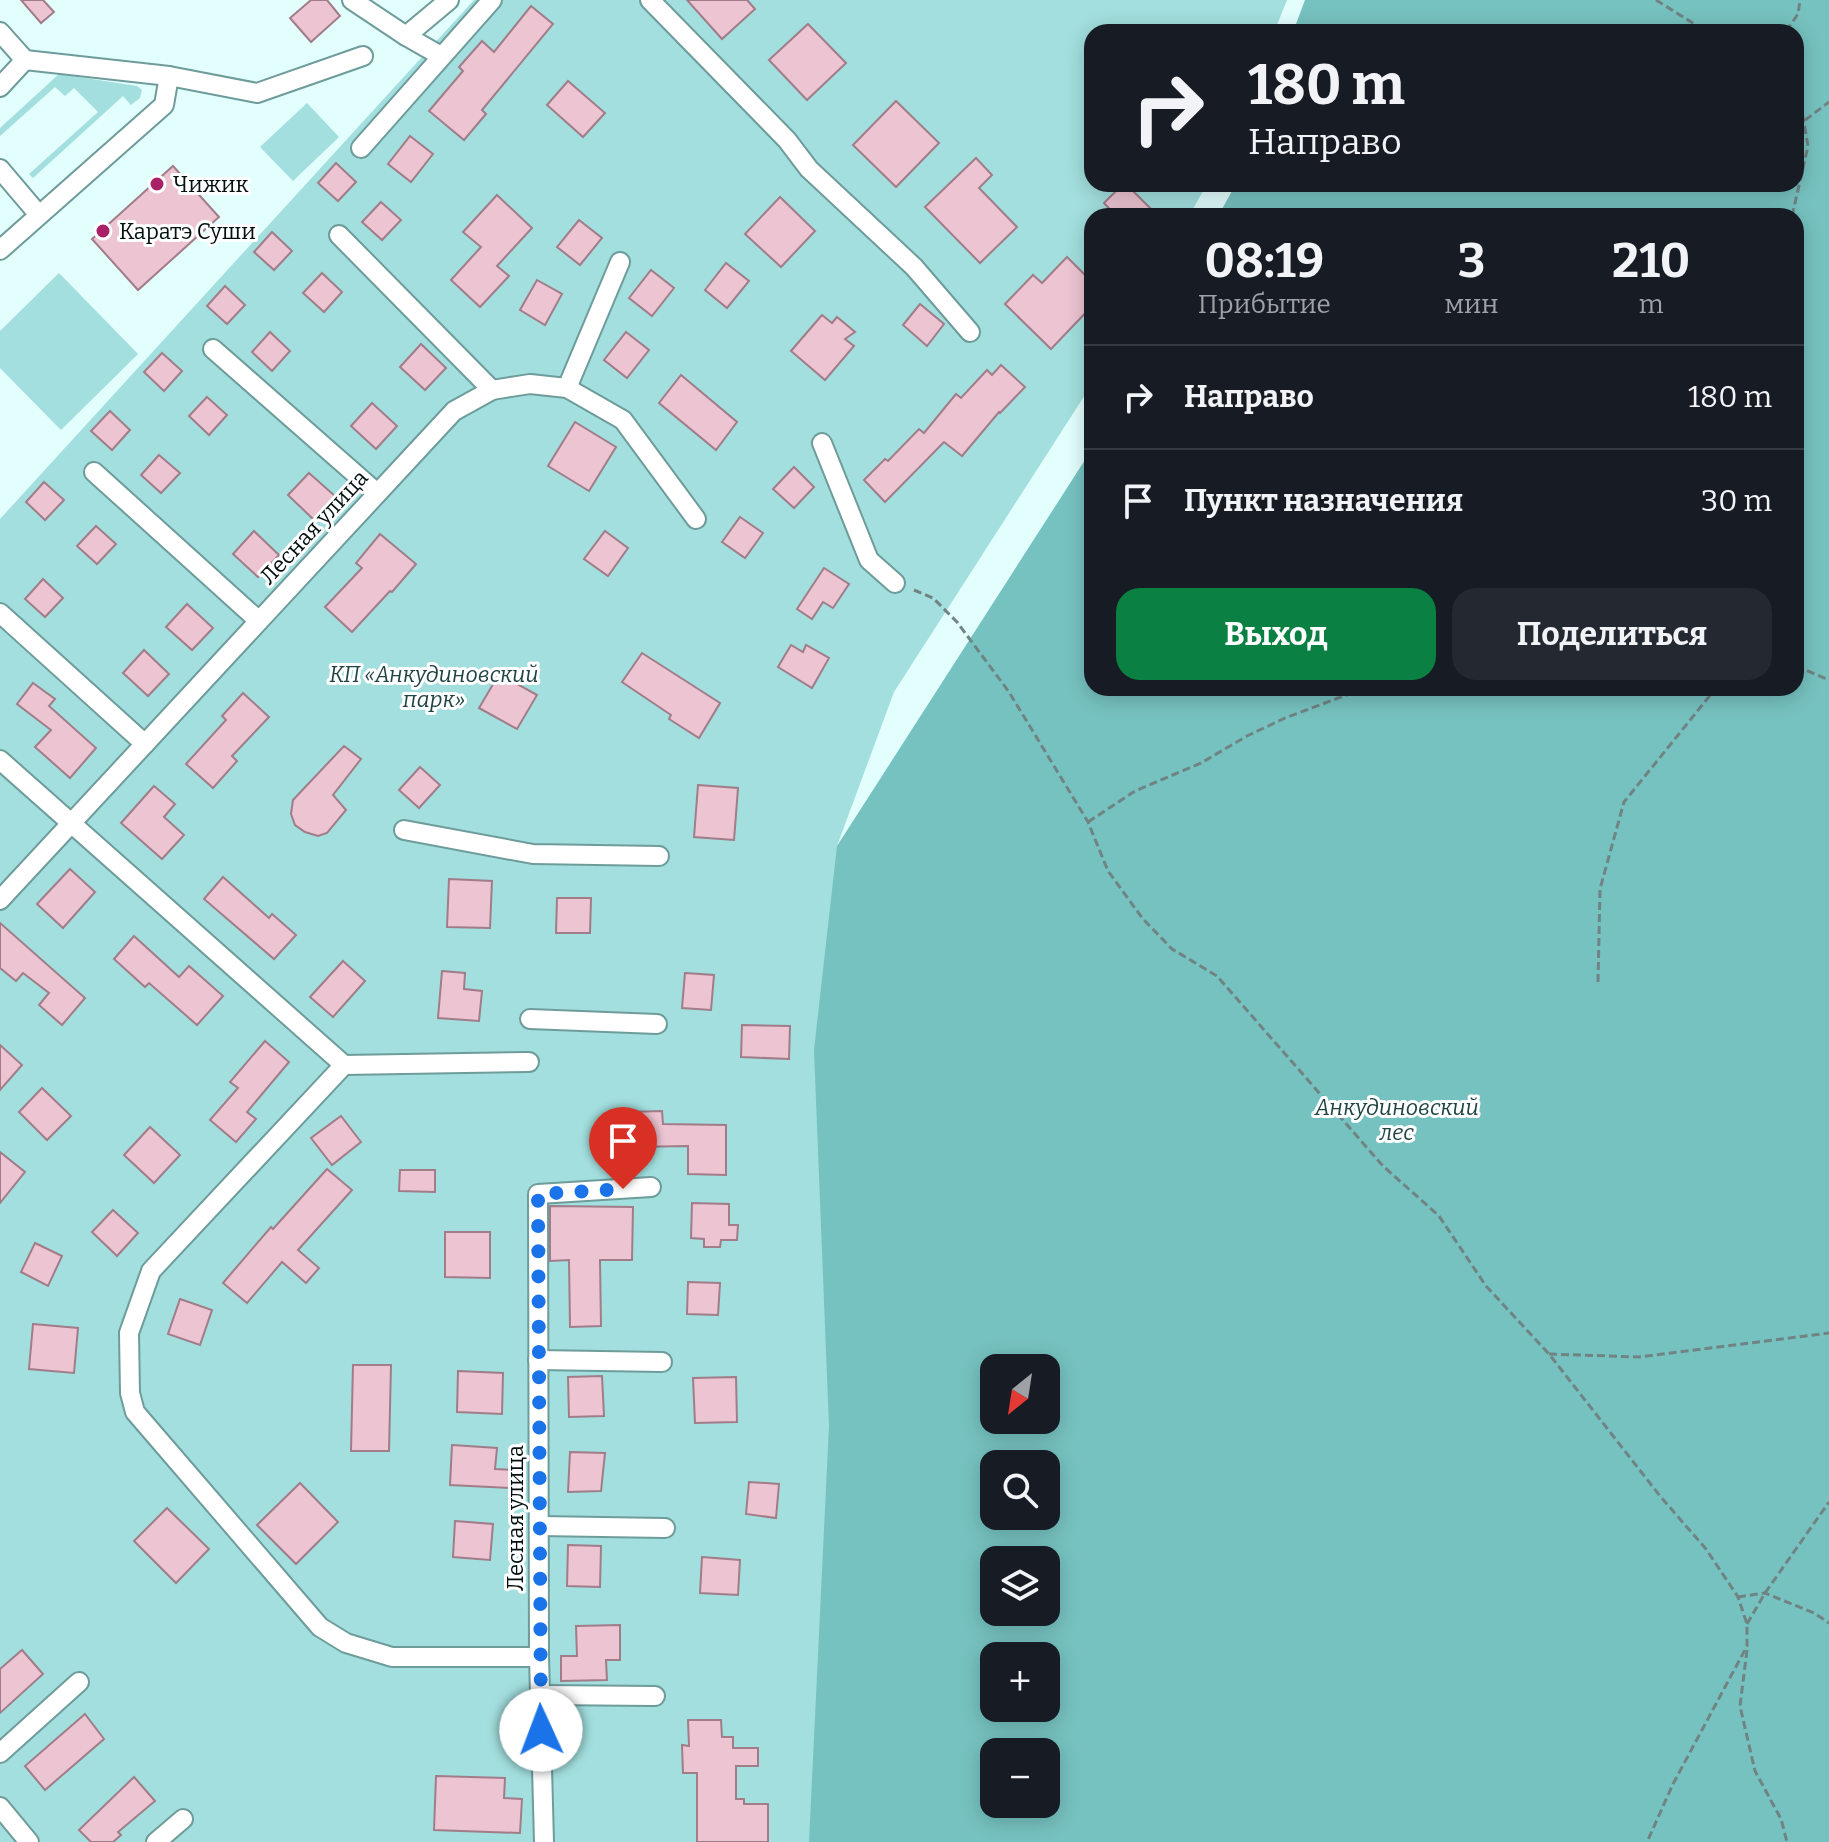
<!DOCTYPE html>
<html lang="ru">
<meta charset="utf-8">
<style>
:root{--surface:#171b24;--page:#242831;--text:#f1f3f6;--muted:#9ea1a6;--line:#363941;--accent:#0b8043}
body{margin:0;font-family:Bitter,serif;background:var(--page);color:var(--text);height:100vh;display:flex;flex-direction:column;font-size:30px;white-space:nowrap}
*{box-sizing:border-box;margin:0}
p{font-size:26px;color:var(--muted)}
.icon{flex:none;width:44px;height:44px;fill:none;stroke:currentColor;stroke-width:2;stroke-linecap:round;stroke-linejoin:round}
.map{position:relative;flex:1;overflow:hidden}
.side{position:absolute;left:1084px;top:208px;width:720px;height:488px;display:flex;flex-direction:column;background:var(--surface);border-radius:24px;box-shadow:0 4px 20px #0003}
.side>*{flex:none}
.banner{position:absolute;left:1084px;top:24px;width:720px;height:168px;border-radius:24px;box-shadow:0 4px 20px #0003;background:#171b24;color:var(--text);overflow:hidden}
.needle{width:52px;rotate:210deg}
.tools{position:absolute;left:980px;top:1354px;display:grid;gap:16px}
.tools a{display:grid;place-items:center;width:80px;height:80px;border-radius:16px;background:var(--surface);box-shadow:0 4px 20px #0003;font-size:40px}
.pin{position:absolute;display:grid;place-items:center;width:68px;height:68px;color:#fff;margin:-82px -34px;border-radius:50% 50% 50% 0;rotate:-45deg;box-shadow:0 0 8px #0007}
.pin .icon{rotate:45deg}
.me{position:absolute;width:88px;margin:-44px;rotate:358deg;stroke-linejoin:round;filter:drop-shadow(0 0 6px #0008)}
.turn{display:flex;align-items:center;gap:28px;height:168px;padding:0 32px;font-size:36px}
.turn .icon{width:104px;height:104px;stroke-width:2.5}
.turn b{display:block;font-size:56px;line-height:68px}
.eta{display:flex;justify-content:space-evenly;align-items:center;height:136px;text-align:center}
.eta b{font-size:48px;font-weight:700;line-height:56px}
.cta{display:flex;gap:16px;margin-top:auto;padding:16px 32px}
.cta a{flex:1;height:92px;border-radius:24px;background:var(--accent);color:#fff;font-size:32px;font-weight:700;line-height:92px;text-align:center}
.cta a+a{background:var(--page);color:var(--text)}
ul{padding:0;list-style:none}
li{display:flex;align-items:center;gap:24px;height:104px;padding:0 32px;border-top:2px solid var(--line)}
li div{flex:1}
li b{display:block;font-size:30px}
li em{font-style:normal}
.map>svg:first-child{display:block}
.green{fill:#a2dfde}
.forest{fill:#76c2c0;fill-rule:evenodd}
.building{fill:#ecc4d2;stroke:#a17c89;stroke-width:2}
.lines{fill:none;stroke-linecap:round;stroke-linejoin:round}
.minor-casing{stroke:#6e9c9b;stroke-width:22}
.path{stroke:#6f8483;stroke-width:3;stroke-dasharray:8 4;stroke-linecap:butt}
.minor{stroke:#fff;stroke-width:18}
.route{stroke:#1a73e8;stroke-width:14;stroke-dasharray:0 25.2}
.poi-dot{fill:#a92166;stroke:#fff;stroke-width:3}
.labels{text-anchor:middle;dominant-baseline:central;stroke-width:6;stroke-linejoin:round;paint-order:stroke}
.poi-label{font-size:22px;fill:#010f0f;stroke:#fff;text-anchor:start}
.street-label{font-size:22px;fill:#010f0f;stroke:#fff}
.park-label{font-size:22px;font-style:italic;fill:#1f4443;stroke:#fff}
</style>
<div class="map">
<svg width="1829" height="1842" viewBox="0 0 1829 1842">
<rect width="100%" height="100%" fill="#e2fefd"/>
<!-- green -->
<g class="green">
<polygon points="474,0 1287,0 1274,32 1092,32 1092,184 1207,184 1189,216 1092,216 1092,384 894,692 837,846 836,1842 0,1842 0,519"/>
<polygon points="59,74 137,86 142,90 140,98 131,105 123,96 33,178 29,174 98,112 74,88 65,96 55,87 0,136 0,128"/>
<polygon points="307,103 339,137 293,181 260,147"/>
<polygon points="59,273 138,354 61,430 0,368 0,331"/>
</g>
<!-- forest -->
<path class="forest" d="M1305 0H1829V1842H809L829 1426 814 1050 837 846 1092 449V688H1796V216H1218L1236 184H1796V32H1293ZM994 1368H1046V1420H994ZM994 1464H1046V1516H994ZM994 1560H1046V1612H994ZM994 1656H1046V1708H994ZM994 1752H1046V1804H994Z"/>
<!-- building -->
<g class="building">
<polygon points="21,0 43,0 54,12 41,23"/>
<polygon points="311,0 327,0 340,16 311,42 290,18"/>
<polygon points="687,0 747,0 755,9 722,39"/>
<polygon points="531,6 553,24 482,110 486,114 464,140 429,111 463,71 459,67 482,41 494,52"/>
<polygon points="808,24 846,63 807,100 769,60"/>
<polygon points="568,81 605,113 583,137 547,105"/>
<polygon points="896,101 939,143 896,187 853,145"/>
<polygon points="410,136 433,154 411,182 388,164"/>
<polygon points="976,158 992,175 979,188 1017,227 980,263 925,207"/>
<polygon points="336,163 356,182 338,201 318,183"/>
<polygon points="173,166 219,217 138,290 92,239"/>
<polygon points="1123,184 1126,184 1158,216 1116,216 1104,203"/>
<polygon points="497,195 532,228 497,266 509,276 480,307 451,280 481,247 463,232"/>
<polygon points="780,197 815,231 781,267 745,234"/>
<polygon points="381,202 401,220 382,240 362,222"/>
<polygon points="579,220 602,238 580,265 557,247"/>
<polygon points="272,232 292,251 274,270 254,252"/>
<polygon points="1067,257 1092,282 1092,306 1051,349 1005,304 1033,275 1042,283"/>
<polygon points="726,263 749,281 727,308 705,290"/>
<polygon points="651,270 674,288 652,316 629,298"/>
<polygon points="322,273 342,292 324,312 303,293"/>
<polygon points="537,280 562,294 545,325 520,310"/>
<polygon points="225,286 245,305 227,324 207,306"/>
<polygon points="920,304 944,324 927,346 903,325"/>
<polygon points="822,315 832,323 837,317 855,332 845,339 854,346 825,380 791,351"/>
<polygon points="270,332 290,351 272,371 252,352"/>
<polygon points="626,332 649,350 627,378 604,360"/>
<polygon points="421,344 446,368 425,390 400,367"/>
<polygon points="162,353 182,371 164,391 144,372"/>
<polygon points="1001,365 1025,387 1000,413 999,412 962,456 944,442 885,502 864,480 885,459 888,461 919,429 924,433 956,394 961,398 987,370 992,375"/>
<polygon points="681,375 737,422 716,450 659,403"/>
<polygon points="207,397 227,415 209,435 189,416"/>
<polygon points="372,403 397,426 376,449 351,426"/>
<polygon points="110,411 130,430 112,450 91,431"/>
<polygon points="575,422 616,447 589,491 548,466"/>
<polygon points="159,455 180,473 161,493 141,475"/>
<polygon points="794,467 814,487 794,508 773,489"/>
<polygon points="309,473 335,496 313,519 288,495"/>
<polygon points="44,482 64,500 45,520 26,502"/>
<polygon points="740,517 763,533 745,558 722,542"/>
<polygon points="96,526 116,544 97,564 77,546"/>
<polygon points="254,531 279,555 258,577 233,554"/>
<polygon points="605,531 628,548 608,576 584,559"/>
<polygon points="380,534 416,564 392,592 390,591 352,632 325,607 362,568 356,563"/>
<polygon points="824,568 849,584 833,608 823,602 812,619 797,609"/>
<polygon points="43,579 63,598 45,617 25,599"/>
<polygon points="187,604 213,628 192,650 166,627"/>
<polygon points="791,645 803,652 806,645 829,658 812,688 778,667"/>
<polygon points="144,650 169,674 148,696 123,673"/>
<polygon points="642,653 720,703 699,738 669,719 671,715 622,682"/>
<polygon points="499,674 537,695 517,729 479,708"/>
<polygon points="33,683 55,699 49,706 96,748 70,778 35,747 51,730 17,704"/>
<polygon points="243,693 269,717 232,756 237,761 213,788 186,764 226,720 222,716"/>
<polygon points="344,746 361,759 333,795 346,810 327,833 318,836 305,832 295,825 291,814 293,800"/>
<polygon points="420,767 440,785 419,808 399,790"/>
<polygon points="698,785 738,788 734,840 694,837"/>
<polygon points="154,786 175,804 164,817 184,835 162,859 121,823"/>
<polygon points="70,869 95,892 63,928 37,904"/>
<polygon points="223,877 269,918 272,914 296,935 274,959 204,899"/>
<polygon points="449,879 492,881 490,928 447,927"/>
<polygon points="557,898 591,898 590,933 556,933"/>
<polygon points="0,923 85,998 62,1025 39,1005 49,993 23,973 16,981 0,968"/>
<polygon points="134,936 179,977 189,966 223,996 197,1025 149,983 145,987 114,959"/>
<polygon points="343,961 365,981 333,1017 310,997"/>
<polygon points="442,971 465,973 464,989 482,991 479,1021 438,1018"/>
<polygon points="685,973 714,975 711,1010 682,1008"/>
<polygon points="742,1025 790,1026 789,1059 741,1057"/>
<polygon points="265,1041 289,1062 247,1112 256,1119 236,1142 210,1120 238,1088 230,1082"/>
<polygon points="0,1045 22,1065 0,1090"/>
<polygon points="42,1088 71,1116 47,1140 19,1112"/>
<polygon points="662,1111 663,1124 726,1125 726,1175 688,1174 688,1146 629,1147 627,1112"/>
<polygon points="341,1116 361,1142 332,1165 311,1138"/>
<polygon points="150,1127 180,1155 154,1183 124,1155"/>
<polygon points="0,1152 25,1172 0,1203"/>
<polygon points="327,1169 352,1190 298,1250 319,1268 306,1283 282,1262 247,1303 223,1283 271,1227 273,1229"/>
<polygon points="400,1170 435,1170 435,1192 399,1191"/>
<polygon points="692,1203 729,1204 729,1225 738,1225 737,1240 721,1240 720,1247 704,1247 704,1239 691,1238"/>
<polygon points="550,1206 633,1207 632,1260 600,1260 601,1326 570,1327 569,1260 550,1261"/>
<polygon points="113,1210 138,1233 117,1256 92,1232"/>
<polygon points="445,1232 490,1232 490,1278 445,1277"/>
<polygon points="35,1243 62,1256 48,1286 21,1272"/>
<polygon points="688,1282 720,1283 718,1315 687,1314"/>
<polygon points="180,1299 212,1310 200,1345 168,1334"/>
<polygon points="33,1324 78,1328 74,1373 29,1369"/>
<polygon points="353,1365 391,1365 389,1451 351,1451"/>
<polygon points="458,1371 503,1373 502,1414 457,1412"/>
<polygon points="602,1376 604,1416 569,1417 568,1377"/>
<polygon points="736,1377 737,1422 695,1423 693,1378"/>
<polygon points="452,1445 497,1448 495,1469 513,1470 512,1488 450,1485"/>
<polygon points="570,1452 605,1453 601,1491 568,1492"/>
<polygon points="749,1482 779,1484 776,1518 746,1514"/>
<polygon points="300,1483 338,1522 296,1564 257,1525"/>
<polygon points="167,1508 209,1549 176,1583 134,1541"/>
<polygon points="455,1521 493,1524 490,1560 453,1557"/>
<polygon points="568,1545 601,1546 600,1587 567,1586"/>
<polygon points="702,1557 740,1560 738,1595 700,1593"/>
<polygon points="620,1625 620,1660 606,1660 607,1680 561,1681 561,1656 577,1656 576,1626"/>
<polygon points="22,1650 43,1674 0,1713 0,1669"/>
<polygon points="85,1714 104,1739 45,1790 25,1766"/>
<polygon points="688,1720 721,1720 722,1737 733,1737 733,1748 758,1748 758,1766 736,1766 736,1799 744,1799 744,1804 768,1804 768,1842 697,1842 697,1773 683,1773 682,1745 689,1746"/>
<polygon points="436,1776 505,1778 504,1798 522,1799 520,1833 434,1830"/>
<polygon points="134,1777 155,1801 118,1832 121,1835 113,1842 91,1842 79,1830"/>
</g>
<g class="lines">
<defs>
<g id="minor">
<polyline points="352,0 406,36 449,0"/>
<polyline points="650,0 787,140 809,169 914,267 970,332"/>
<polyline points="0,32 25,60 0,87"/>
<polyline points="406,36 441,56"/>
<polyline points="25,60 169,76 257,93 363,56"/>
<polyline points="361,148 492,0"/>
<polyline points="0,169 39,215"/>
<polyline points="339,235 492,390"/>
<polyline points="0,250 164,105 169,76"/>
<polyline points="213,349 377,493"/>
<polyline points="567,388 620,262"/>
<polyline points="822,443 869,560 895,583"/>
<polyline points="94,472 259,621"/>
<polyline points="0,613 145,744"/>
<polyline points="0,760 344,1065 529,1062"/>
<polyline points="404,830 533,854 659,856"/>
<polyline points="0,900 454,411 492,390 530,384 567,388 623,420 696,519"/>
<polyline points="530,1019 657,1024"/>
<polyline points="344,1065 151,1271 129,1333 130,1393 135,1412 320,1627 346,1643 392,1657 539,1657"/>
<polyline points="538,1360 662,1362"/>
<polyline points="539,1526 665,1528"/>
<polyline points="540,1695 655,1696"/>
<polyline points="0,1753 79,1682"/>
<polyline points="0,1807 29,1842"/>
<polyline points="156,1842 183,1819"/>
<polyline points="544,1842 539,1657 538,1194 651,1187"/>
</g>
</defs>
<!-- minor casing -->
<use href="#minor" class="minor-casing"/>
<!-- path -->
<g class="path">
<polyline points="1656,0 1707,32"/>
<polyline points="1789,32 1789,27 1798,14 1800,0"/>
<polyline points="1796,114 1804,121 1829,102"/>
<polyline points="1792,216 1808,146 1796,77"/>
<polyline points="914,590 933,598 957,622 1009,692 1088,822 1108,871 1143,919 1172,949 1217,976 1383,1166 1439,1216 1486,1286 1549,1354 1660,1496 1706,1549 1738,1597 1747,1624 1747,1646 1673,1784 1647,1842"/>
<polyline points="1796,666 1829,680"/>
<polyline points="1088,822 1135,791 1201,763 1247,736 1285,718 1365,688"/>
<polyline points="1598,982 1600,889 1624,802 1716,688"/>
<polyline points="1549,1354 1639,1357 1829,1333"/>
<polyline points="1738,1597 1765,1593 1814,1613 1829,1623"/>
<polyline points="1747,1624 1765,1593 1829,1502"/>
<polyline points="1747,1650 1740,1706 1755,1771 1781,1819 1787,1842"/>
</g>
<!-- minor -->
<use href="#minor" class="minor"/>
</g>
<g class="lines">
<!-- route -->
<polyline class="route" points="541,1730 538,1194 623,1189"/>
</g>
<!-- markers -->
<g class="poi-dot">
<circle cx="157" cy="184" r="8"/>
<circle cx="103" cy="231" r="8"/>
</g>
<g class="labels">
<!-- poi labels -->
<g class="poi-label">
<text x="173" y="184">Чижик</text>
<text x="119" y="231">Каратэ Суши</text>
</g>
<!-- street labels -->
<g class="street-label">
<text transform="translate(314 527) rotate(-47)">Лесная улица</text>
<text transform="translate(515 1518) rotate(-90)">Лесная улица</text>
</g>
<!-- park labels -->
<g class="park-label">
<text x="434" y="674">КП «Анкудиновский<tspan x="434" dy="25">парк»</tspan></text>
<text x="1397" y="1107">Анкудиновский<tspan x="1397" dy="25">лес</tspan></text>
</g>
</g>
</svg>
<div class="tools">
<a><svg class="needle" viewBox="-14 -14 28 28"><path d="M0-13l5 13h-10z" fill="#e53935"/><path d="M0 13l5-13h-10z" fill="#9ea1a6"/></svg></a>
<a><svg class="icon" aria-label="search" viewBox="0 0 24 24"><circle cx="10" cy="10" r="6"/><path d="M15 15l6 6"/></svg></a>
<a><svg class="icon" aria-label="layers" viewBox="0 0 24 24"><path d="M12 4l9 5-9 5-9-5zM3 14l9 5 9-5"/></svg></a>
<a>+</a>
<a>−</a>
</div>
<div class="pin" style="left:623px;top:1189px;background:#d93025"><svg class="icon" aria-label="arrive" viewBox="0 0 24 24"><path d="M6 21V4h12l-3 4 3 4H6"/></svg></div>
<svg class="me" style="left:541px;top:1730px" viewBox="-20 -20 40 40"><circle r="19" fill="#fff"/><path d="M0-13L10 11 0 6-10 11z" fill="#1a73e8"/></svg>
<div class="banner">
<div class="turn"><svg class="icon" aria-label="right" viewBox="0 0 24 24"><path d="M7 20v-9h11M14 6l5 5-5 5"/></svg><div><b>180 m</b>Направо</div></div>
</div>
<section class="side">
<div class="eta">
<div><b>08:19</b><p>Прибытие</p></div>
<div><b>3</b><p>мин</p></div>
<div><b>210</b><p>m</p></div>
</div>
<ul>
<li><svg class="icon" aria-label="right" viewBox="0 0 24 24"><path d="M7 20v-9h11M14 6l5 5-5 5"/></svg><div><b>Направо</b></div><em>180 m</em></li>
<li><svg class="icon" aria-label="arrive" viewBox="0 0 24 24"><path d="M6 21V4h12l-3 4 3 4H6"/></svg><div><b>Пункт назначения</b></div><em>30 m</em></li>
</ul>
<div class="cta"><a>Выход</a><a>Поделиться</a></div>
</section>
</div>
